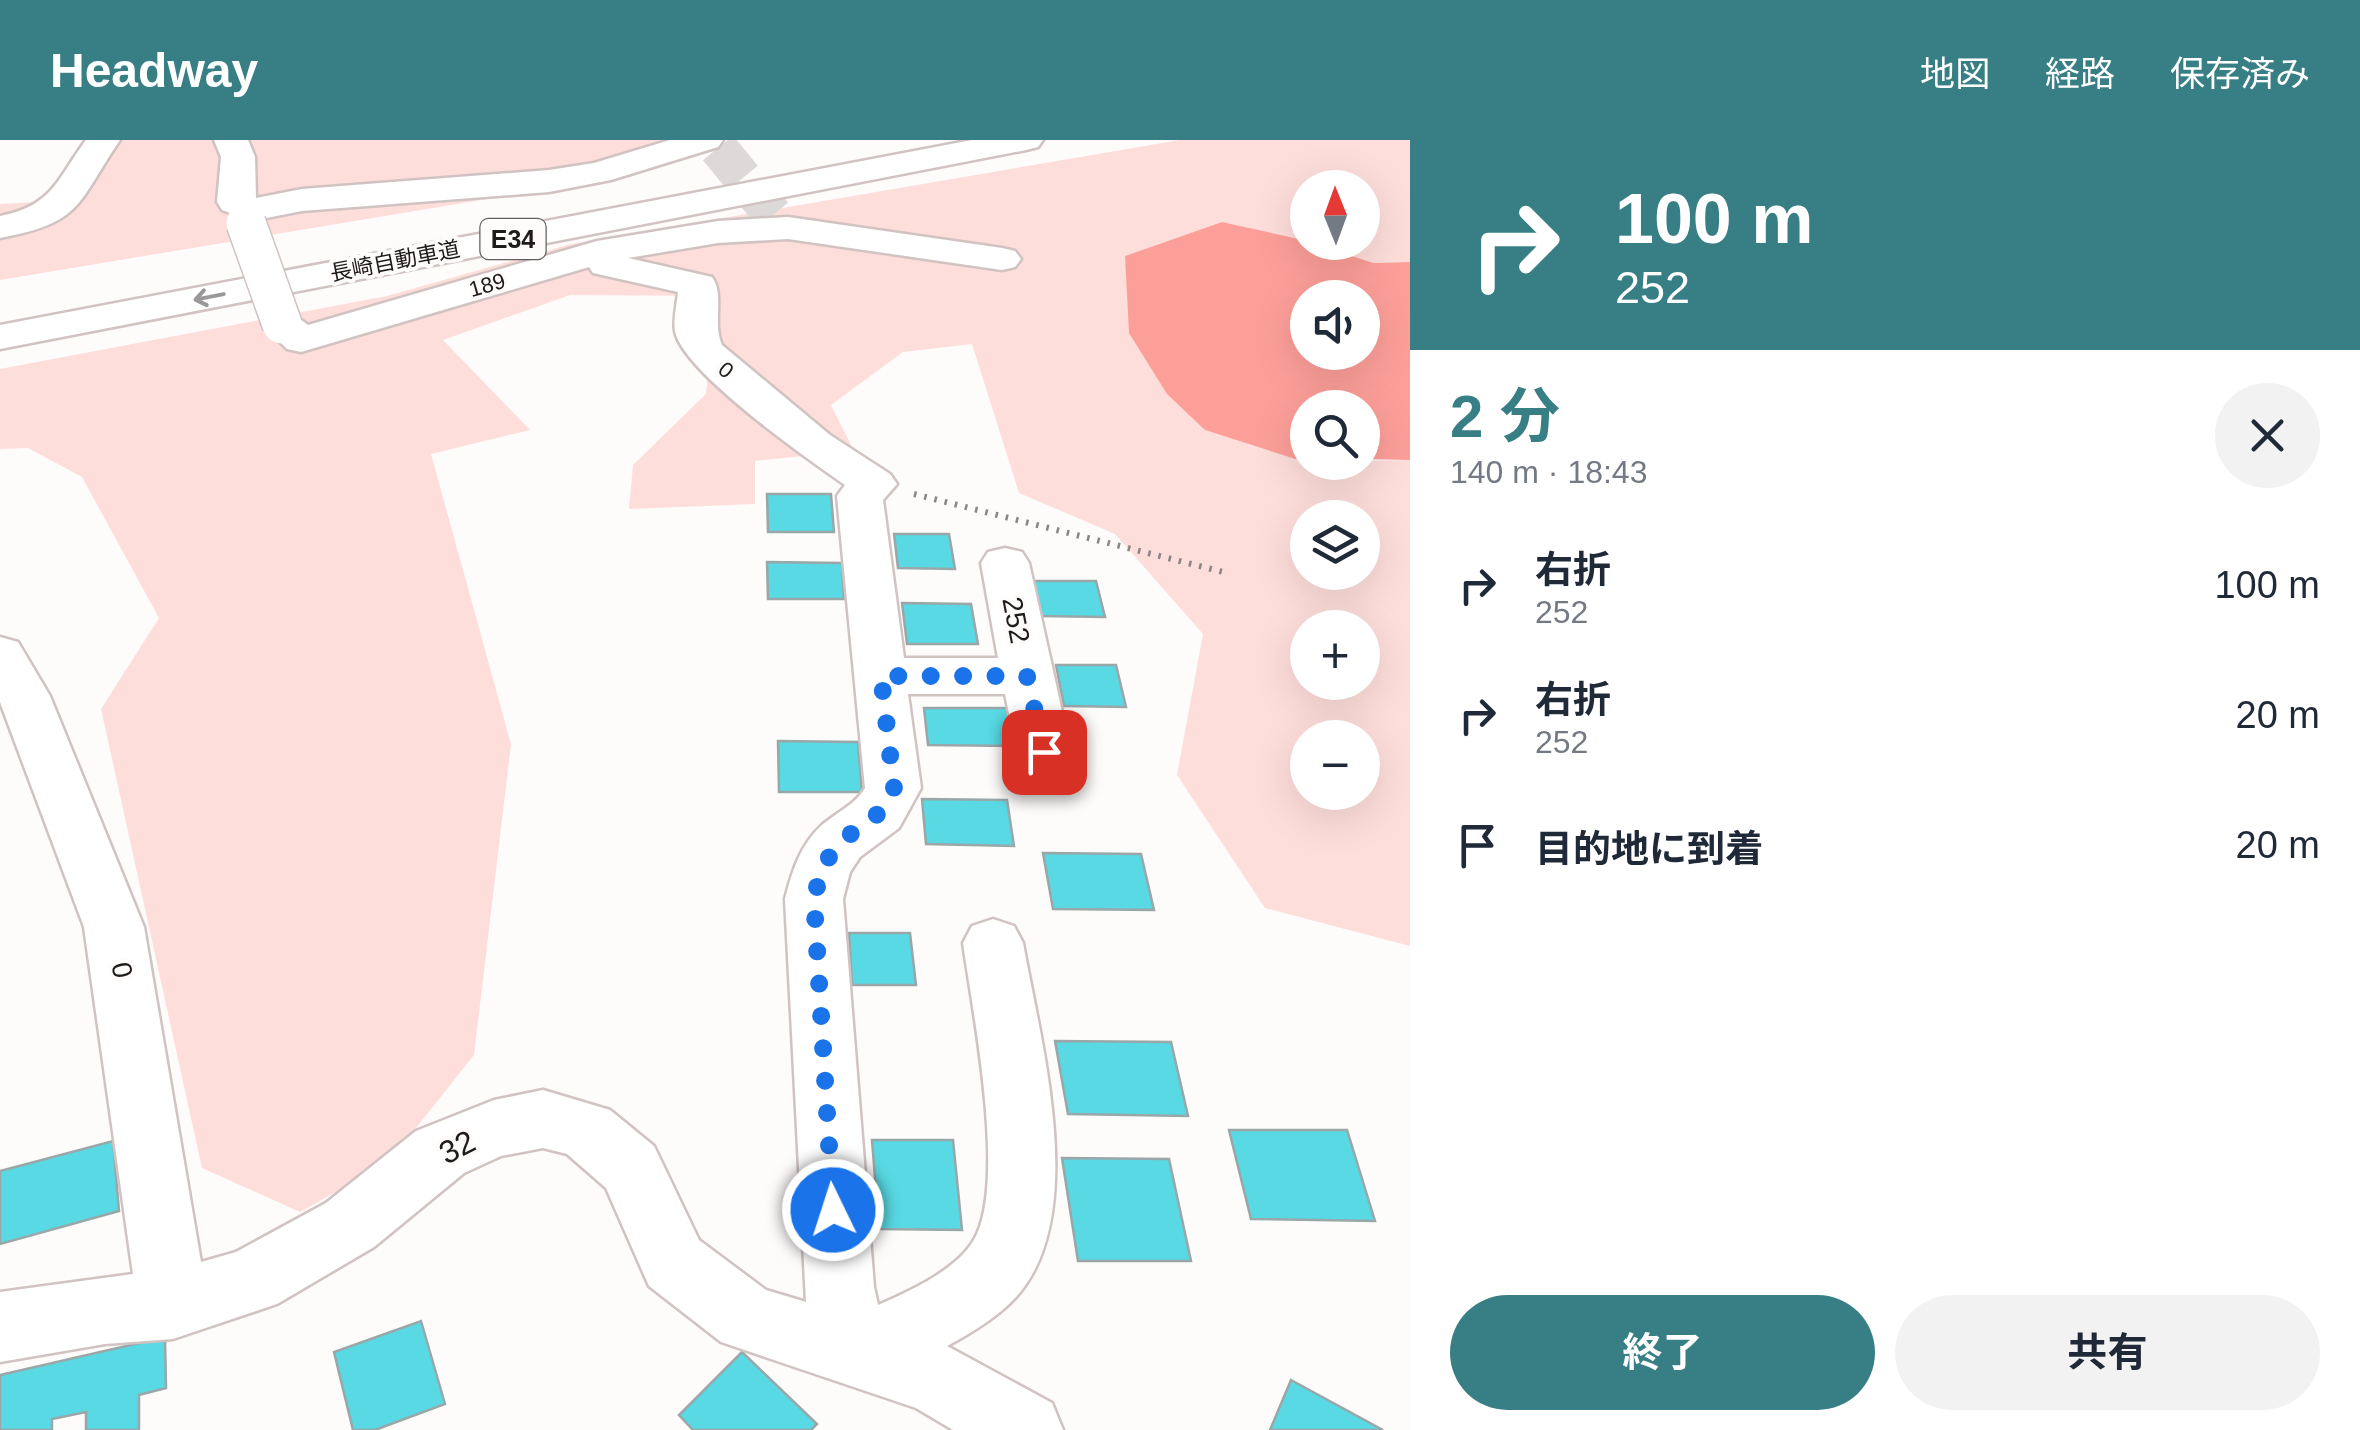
<!DOCTYPE html>
<html lang="ja">
<meta charset="utf-8">
<style>
:root{--surface:#fff;--page:#f2f2f3;--text:#1f2937;--muted:#747a83;--accent:#377f85}
body{margin:0;font-family:Helvetica,"Noto Sans JP",sans-serif;background:var(--page);color:var(--text);height:100vh;display:flex;flex-direction:column;font-size:38px;white-space:nowrap}
*{box-sizing:border-box;margin:0}
p{font-size:32px;color:var(--muted)}
.icon{flex:none;width:55px;height:55px;fill:none;stroke:currentColor;stroke-width:2;stroke-linecap:round;stroke-linejoin:round}
.map{position:relative;flex:1;overflow:hidden}
.sheet{display:flex;flex-direction:column;background:var(--surface);width:950px}
.sheet>*{flex:none}
.hud{background:#377f85;color:#fff;overflow:hidden}
.needle{width:65px;rotate:359deg}
.tools{position:absolute;left:1290px;top:30px;display:grid;gap:20px}
.tools a{display:grid;place-items:center;width:90px;height:90px;border-radius:50%;background:var(--surface);box-shadow:0 10px 40px #0002;font-size:50px}
.pin{position:absolute;display:grid;place-items:center;width:85px;height:85px;color:#fff;margin:-42px;border-radius:20px;box-shadow:0 5px 15px #0006}
.me{position:absolute;width:110px;margin:-55px;rotate:356deg;stroke-linejoin:round;filter:drop-shadow(0 0 8px #0008)}
.turn{display:flex;align-items:center;gap:35px;height:210px;padding:0 40px;font-size:45px}
.turn .icon{width:130px;height:130px;stroke-width:2.5}
.turn b{display:block;font-size:70px;line-height:85px}
.round{display:grid;place-items:center;flex:none;width:105px;height:105px;border-radius:52px;background:var(--page)}
.headline{display:flex;align-items:center;justify-content:space-between;height:170px;padding:0 40px}
h1{font-size:60px;font-weight:700;line-height:75px;color:var(--accent)}
.cta{display:flex;gap:20px;margin-top:auto;padding:20px 40px}
.cta a{flex:1;height:115px;border-radius:60px;background:var(--accent);color:#fff;font-size:40px;font-weight:700;line-height:115px;text-align:center}
.cta a+a{background:var(--page);color:var(--text)}
ul{padding:0;list-style:none}
li{display:flex;align-items:center;gap:30px;height:130px;padding:0 40px}
li div{flex:1}
li b{display:block;font-size:38px}
li em{font-style:normal}
header{display:flex;align-items:center;gap:60px;box-sizing:border-box;height:140px;padding:0 50px;background:var(--accent);color:#fff}
header strong{font-size:48px}
nav{display:flex;gap:55px;margin-inline-start:auto;font-size:35px}
main{display:flex;flex:1;min-height:0}
.map>svg:first-child{display:block}
.green{fill:#fededb;fill-rule:evenodd}
.water{fill:#fd9f99;fill-rule:evenodd}
.building{fill:#58d9e3;stroke:#9aa7a8;stroke-width:2.5}
.lines{fill:none;stroke-linecap:round;stroke-linejoin:round}
.minor-tunnel{stroke:#ddd9d9;stroke-width:39;stroke-dasharray:39 20;stroke-linecap:butt}
.minor-casing{stroke:#d0c3c2;stroke-width:5}
.highway-casing{stroke:#d0c3c2;stroke-width:5}
.path{stroke:#8a8686;stroke-width:6;stroke-dasharray:2.5 8;stroke-linecap:butt}
.minor{fill:#fff;fill-rule:evenodd}
.highway{fill:#fff;fill-rule:evenodd}
.minor-bridge-casing{stroke:#d0c3c2;stroke-width:42;stroke-linecap:butt}
.minor-bridge{stroke:#fff;stroke-width:39}
.oneway{stroke:#9a9898}
.route{stroke:#1a73e8;stroke-width:18;stroke-dasharray:0 32.4}
.labels{text-anchor:middle;dominant-baseline:central;stroke-width:8;stroke-linejoin:round;paint-order:stroke}
.far-street-label{font-size:22px;fill:#1f1b1a;stroke:#fefbfb}
.shield{fill:#fefbfb;stroke:#625e5e;stroke-width:2.5}
.shield-label{font-size:25px;font-weight:bold;fill:#1f1b1a}
.street-label{font-size:28px;fill:#1f1b1a;stroke:#fefbfb}
.near-street-label{font-size:32px;fill:#1f1b1a;stroke:#fefbfb}
</style>
<header>
<strong>Headway</strong>
<nav><a>地図</a><a>経路</a><a>保存済み</a></nav>
</header>
<main>
<div class="map">
<svg width="1410" height="1290" viewBox="0 0 1410 1290">
<rect width="100%" height="100%" fill="#fefbfb"/>
<!-- green -->
<g class="green">
<polygon points="96,0 661,0 499,57 0,140 0,64 57,61"/>
<path d="M1180 0H1410V122L1374 123 1309 103 1362 102V48H1308L1307 102 1222 82 1125 116 1130 150 1205 290 1295 319H1307L1308 322 1410 320V806L1265 768 1177 635 1203 494 1115 394 1019 353 972 204 903 212 831 265 854 311 755 321V364L629 369 633 325 706 254 716 156 570 155 443 200 530 290 431 314 511 604 474 915 389 1022 300 1072 202 1028 101 569 159 478 82 337 28 308 0 309V229L387 156 571 104ZM1308 378H1362V432H1308ZM1308 488H1362V542H1308ZM1308 598H1362V652H1308Z"/>
</g>
<!-- water -->
<path class="water" d="M1222 82 1294 98 1374 123 1410 122V320L1363 319 1362 268H1308L1307 319H1295L1205 290 1167 254 1129 193 1125 116ZM1308 158H1362V212H1308Z"/>
<!-- building -->
<g class="building">
<polygon points="767,354 831,354 834,392 768,392"/>
<polygon points="894,394 949,394 955,429 898,428"/>
<polygon points="767,422 842,423 844,459 768,459"/>
<polygon points="1032,441 1096,441 1105,477 1039,476"/>
<polygon points="902,463 971,464 978,504 907,504"/>
<polygon points="1056,525 1116,525 1126,567 1064,566"/>
<polygon points="924,568 1007,568 1013,606 928,605"/>
<polygon points="778,601 858,602 862,652 779,652"/>
<polygon points="922,659 1007,660 1014,706 926,704"/>
<polygon points="1043,713 1141,714 1154,770 1053,769"/>
<polygon points="849,793 910,793 916,845 852,845"/>
<polygon points="1055,901 1171,902 1188,976 1068,974"/>
<polygon points="1229,990 1347,990 1375,1081 1251,1079"/>
<polygon points="872,1000 953,1000 962,1090 879,1089"/>
<polygon points="113,1001 119,1071 0,1104 0,1031"/>
<polygon points="1062,1018 1169,1019 1191,1121 1078,1121"/>
<polygon points="421,1181 445,1264 375,1290 353,1290 334,1212"/>
<polygon points="165,1197 166,1248 139,1255 139,1290 86,1290 86,1272 52,1279 52,1290 0,1290 0,1235"/>
<polygon points="742,1212 817,1284 811,1290 693,1290 679,1275"/>
<polygon points="1291,1240 1383,1290 1270,1290"/>
</g>
<g class="lines">
<!-- minor-tunnel -->
<polyline class="minor-tunnel" points="718,8 773,75"/>
<defs>
<g id="minor">
<path d="M86 0H120C77 63 83 83 0 98V76C53 66 57 39 86 0Z"/>
<polygon points="214,0 248,0 255,17 256,58 302,49 549,30 594,23 670,0 723,0 718,7 611,40 549,52 302,71 251,81 222,70 217,62 221,17"/>
<path d="M788 77 1002 108 1015 111 1021 119 1015 127 1002 130 788 99 718 103 628 118 712 137C725 155 712 183 722 205L830 295 890 334 897 344 883 360 904 518H998L981 423 988 412 1005 408 1022 412 1029 423 1071 612 1063 626 1044 631 1025 626 1017 612 1005 554H908L921 648 899 688 860 717 850 732 843 759 874 1147 878 1165C910 1151 962 1128 977 1094 1005 1033 973 872 963 803L972 786 993 779 1014 786 1023 803C1040 900 1090 1075 1016 1157 998 1177 971 1193 947 1206L1052 1263 1063 1290H953L916 1268 721 1202 649 1146 606 1048 567 1014 543 1008 501 1016 464 1033 374 1107 277 1164 173 1199 105 1204 0 1222V1152L133 1134 84 787 0 562V497L18 502 50 556 144 787 201 1122 236 1112 326 1063 416 991 494 960 543 950 610 970 654 1006 699 1100 766 1150 806 1162 785 759C792 732 800 705 822 685 837 672 855 665 865 648L837 356 845 345C809 320 682 231 675 191 673 179 677 164 678 152L593 133 589 127 301 212 287 209 262 184 268 175C285 171 294 174 308 185L597 101 718 81Z"/>
</g>
<polygon id="highway" points="972,0 1043,0 1038,7 1026,10 0,209 0,185"/>
</defs>
<!-- minor casing -->
<use href="#minor" class="minor-casing"/>
<!-- highway casing -->
<use href="#highway" class="highway-casing"/>
<!-- path -->
<polyline class="path" points="914,354 1223,432"/>
<!-- minor -->
<use href="#minor" class="minor"/>
<!-- highway -->
<use href="#highway" class="highway"/>
<defs>
<polyline id="minor-bridge" points="246,83 282,184"/>
</defs>
<!-- minor-bridge casing -->
<use href="#minor-bridge" class="minor-bridge-casing"/>
<!-- minor-bridge -->
<use href="#minor-bridge" class="minor-bridge"/>
</g>
<!-- one-way arrows -->
<defs><path id="oneway-shaft" d="M-6 0H5M1.5-3L5.5 0L1.5 3" fill="none" stroke-width="1.6" stroke-linecap="round" stroke-linejoin="round" transform="scale(2.5)"/></defs>
<use class="oneway" href="#oneway-shaft" transform="translate(209 157) rotate(169)"/>
<g class="lines">
<!-- route -->
<polyline class="route" points="833,1070 814,759 822,727 840,702 879,673 894,648 881,536 1027,536 1044,612"/>
</g>
<g class="labels">
<!-- far-street labels -->
<g class="far-street-label">
<text transform="translate(395 121) rotate(-11)">長崎自動車道</text>
<text transform="translate(487 145) rotate(-16)">189</text>
<text transform="translate(726 230) rotate(40)">0</text>
</g>
<!-- shield labels -->
<rect class="shield" x="480.5" y="79" width="65" height="40" rx="8"/>
<g class="shield-label">
<text x="513" y="99">E34</text>
</g>
<!-- street labels -->
<g class="street-label">
<text transform="translate(1016 480) rotate(79)">252</text>
<text transform="translate(122 830) rotate(79)">0</text>
</g>
<!-- near-street labels -->
<g class="near-street-label">
<text transform="translate(457 1007) rotate(-27)">32</text>
</g>
</g>
</svg>
<div class="tools">
<a><svg class="needle" viewBox="-14 -14 28 28"><path d="M0-13l5 13h-10z" fill="#e53935"/><path d="M0 13l5-13h-10z" fill="#747a83"/></svg></a>
<a><svg class="icon" aria-label="sound" viewBox="0 0 24 24"><path d="M4 9h4l5-4v14l-5-4H4zM17 9q2 3 0 6"/></svg></a>
<a><svg class="icon" aria-label="search" viewBox="0 0 24 24"><circle cx="10" cy="10" r="6"/><path d="M15 15l6 6"/></svg></a>
<a><svg class="icon" aria-label="layers" viewBox="0 0 24 24"><path d="M12 4l9 5-9 5-9-5zM3 14l9 5 9-5"/></svg></a>
<a>+</a>
<a>−</a>
</div>
<div class="pin" style="left:1044px;top:612px;background:#d93025"><svg class="icon" aria-label="arrive" viewBox="0 0 24 24"><path d="M6 21V4h12l-3 4 3 4H6"/></svg></div>
<svg class="me" style="left:833px;top:1070px" viewBox="-20 -20 40 40"><circle r="17" fill="#1a73e8" stroke="#fff" stroke-width="3"/><path d="M0-11L8 9 0 5-8 9z" fill="#fff"/></svg>
</div>
<section class="sheet">
<div class="hud">
<div class="turn"><svg class="icon" aria-label="right" viewBox="0 0 24 24"><path d="M7 20v-9h11M14 6l5 5-5 5"/></svg><div><b>100 m</b>252</div></div>
</div>
<div class="headline"><div><h1>2 分</h1><p>140 m · 18:43</p></div><a class="round"><svg class="icon" aria-label="close" viewBox="0 0 24 24"><path d="M6 6l12 12M18 6L6 18"/></svg></a></div>
<ul>
<li><svg class="icon" aria-label="right" viewBox="0 0 24 24"><path d="M7 20v-9h11M14 6l5 5-5 5"/></svg><div><b>右折</b><p>252</p></div><em>100 m</em></li>
<li><svg class="icon" aria-label="right" viewBox="0 0 24 24"><path d="M7 20v-9h11M14 6l5 5-5 5"/></svg><div><b>右折</b><p>252</p></div><em>20 m</em></li>
<li><svg class="icon" aria-label="arrive" viewBox="0 0 24 24"><path d="M6 21V4h12l-3 4 3 4H6"/></svg><div><b>目的地に到着</b></div><em>20 m</em></li>
</ul>
<div class="cta"><a>終了</a><a>共有</a></div>
</section>
</main>
